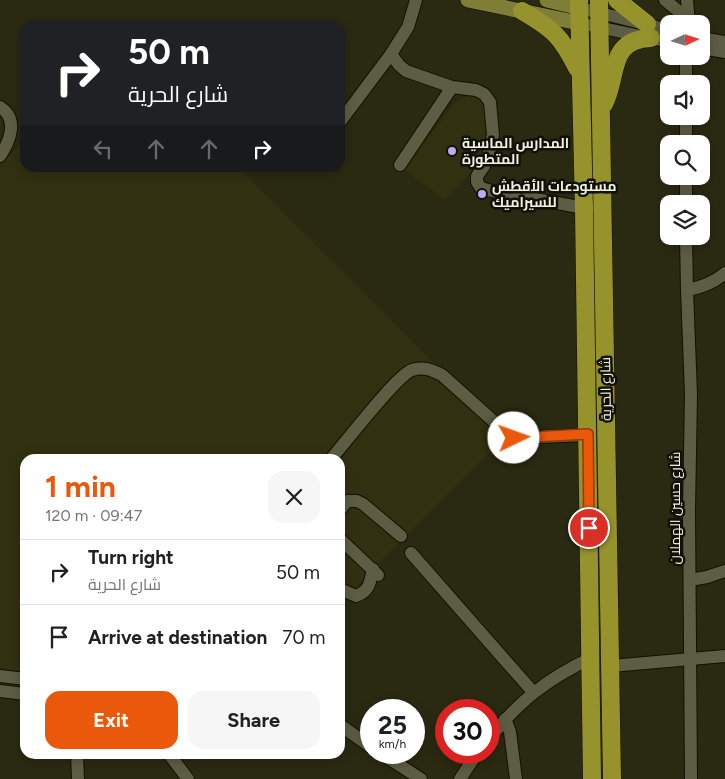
<!DOCTYPE html>
<meta charset="utf-8">
<style>
:root{--surface:#fff;--page:#f6f6f6;--text:#202124;--muted:#757577;--line:#e0e0e0;--accent:#ea580c}
body{margin:0;font-family:Figtree,Cairo,sans-serif;background:var(--page);color:var(--text);height:100vh;display:flex;flex-direction:column;font-size:19px;white-space:nowrap}
*{box-sizing:border-box;margin:0}
p{font-size:16px;color:var(--muted)}
.icon{flex:none;width:28px;height:28px;fill:none;stroke:currentColor;stroke-width:2;stroke-linecap:round;stroke-linejoin:round}
.map{position:relative;flex:1;overflow:hidden}
.sheet{position:absolute;left:20px;top:454px;width:325px;height:305px;display:flex;flex-direction:column;background:var(--surface);border-radius:15px;box-shadow:0 2px 12px #0003}
.sheet>*{flex:none}
.guide{position:absolute;left:20px;top:20px;width:325px;height:152px;border-radius:15px;box-shadow:0 2px 12px #0003;background:#202124;color:#fff;overflow:hidden}
.needle{width:32px;rotate:86deg}
.buttons{position:absolute;left:660px;top:15px;display:grid;gap:10px}
.buttons a{display:grid;place-items:center;width:50px;height:50px;border-radius:10px;background:var(--surface);box-shadow:0 2px 12px #0003;font-size:25px}
.speed{position:absolute;left:360px;top:699px;display:flex;gap:10px;font-size:25px;font-weight:700;text-align:center}
.speed>*{display:grid;place-content:center;width:65px;height:65px;border-radius:50%;background:var(--surface);box-shadow:0 2px 12px #0003;line-height:1}
.speed small{font-size:12px;font-weight:400}
.speed .limit{border:8px solid #d22;background:#fff;color:#111}
.pin{position:absolute;display:grid;place-items:center;width:42px;height:42px;color:#fff;margin:-21px;border:2px solid #fff;border-radius:50%;box-shadow:0 1px 5px #0007}
.me{position:absolute;width:55px;margin:-28px;rotate:87deg;stroke-linejoin:round;filter:drop-shadow(0 0 4px #0008)}
.turn{display:flex;align-items:center;gap:18px;height:105px;padding:0 25px;font-size:22px}
.turn .icon{width:65px;height:65px;stroke-width:2.5}
.turn b{display:block;font-size:35px;line-height:42px}
.lanes{display:flex;align-items:center;height:48px;padding:0 25px;background:#0003;justify-content:center;gap:25px;direction:ltr}
.lanes .off{opacity:.35}
.round{display:grid;place-items:center;flex:none;width:52px;height:52px;border-radius:15px;background:var(--page)}
.headline{display:flex;align-items:center;justify-content:space-between;height:85px;padding:0 25px}
h1{font-size:30px;font-weight:700;line-height:38px;color:var(--accent)}
.cta{display:flex;gap:10px;margin-top:auto;padding:10px 25px}
.cta a{flex:1;height:58px;border-radius:15px;background:var(--accent);color:#fff;font-size:20px;font-weight:700;line-height:58px;text-align:center}
.cta a+a{background:var(--page);color:var(--text)}
ul{padding:0;list-style:none}
li{display:flex;align-items:center;gap:15px;height:65px;padding:0 25px;border-top:1px solid var(--line)}
li div{flex:1}
li b{display:block;font-size:19px}
li em{font-style:normal}
.map>svg:first-child{display:block}
.built{fill:#313010}
.lines{fill:none;stroke-linecap:round;stroke-linejoin:round}
.minor-casing{stroke:#121100;stroke-width:14}
.major-casing{stroke:#121100;stroke-width:16}
.highway-casing{stroke:#121100;stroke-width:19}
.minor{stroke:#5d5d44;stroke-width:12}
.major{stroke:#7f7d36;stroke-width:15}
.highway{stroke:#96932c;stroke-width:18}
.route-casing{stroke:#983908;stroke-width:12}
.route{stroke:#ea580c;stroke-width:9}
.poi-dot{fill:#bda9f5;stroke:#111107;stroke-width:2}
.labels{text-anchor:middle;dominant-baseline:central;stroke-width:5;stroke-linejoin:round;paint-order:stroke}
.poi-label{font-size:14px;font-weight:bold;fill:#f1f1e2;stroke:#111107;text-anchor:start}
.street-label{font-size:14px;fill:#f1f1e2;stroke:#111107}
</style>
<div class="map">
<svg width="725" height="779" viewBox="0 0 725 779">
<rect width="100%" height="100%" fill="#2a2911"/>
<!-- built -->
<g class="built">
<polygon points="470,94 478,97 484,103 488,123 487,146 476,168 445,200 404,170 455,102"/>
<polygon points="25,139 25,168 239,168 507,435 373,569 340,605 340,459 25,459 25,694 0,691 0,165"/>
</g>
<g class="lines">
<defs>
<g id="minor">
<polyline points="665,0 688,19"/>
<polyline points="687,0 689,22"/>
<polyline points="580,8 669,30"/>
<polyline points="579,23 669,42"/>
<polyline points="701,38 725,42"/>
<polyline points="701,48 725,52"/>
<polyline points="391,54 399,65 406,71 452,87 476,90 484,94 490,102 493,135 489,153 484,166 477,176 477,182 480,187 487,190 584,208"/>
<polyline points="686,56 686,84"/>
<path d="M0 107C19 119 10 141 0 156"/>
<polyline points="686,116 686,144"/>
<polyline points="340,122 391,54 408,27 416,0"/>
<polyline points="400,165 452,87"/>
<polyline points="686,176 686,204"/>
<polyline points="686,236 687,290 691,394 689,510 691,779"/>
<path d="M687 290C702 287 713 283 725 273"/>
<path d="M331 459C345 443 397 375 412 370 423 366 432 370 442 375L511 437 514 438 587 435"/>
<polyline points="340,510 347,501 357,501 363,504 401,536"/>
<polyline points="340,539 378,575"/>
<polyline points="411,553 533,692"/>
<polyline points="690,580 707,577 725,571"/>
<path d="M340 589 356 596C370 591 370 582 373 569"/>
<polyline points="611,666 725,656"/>
<polyline points="0,676 25,679"/>
<polyline points="0,691 25,694"/>
<polyline points="505,719 510,732 516,779"/>
<polyline points="340,725 371,747"/>
<path d="M489 739C519 701 547 679 591 658"/>
<polyline points="379,752 421,779"/>
<polyline points="77,754 78,779"/>
<polyline points="169,754 188,779"/>
<polyline points="460,779 478,752"/>
</g>
<g id="major">
<polyline points="468,0 579,23"/>
<polyline points="547,0 580,8"/>
</g>
<g id="highway">
<polyline points="579,0 584,208 592,779"/>
<polyline points="599,0 612,779"/>
<polyline points="617,0 647,24"/>
<path d="M522 11C553 29 561 36 577 68"/>
<path d="M604 104C619 75 607 40 651 38"/>
</g>
</defs>
<!-- minor casing -->
<use href="#minor" class="minor-casing"/>
<!-- major casing -->
<use href="#major" class="major-casing"/>
<!-- highway casing -->
<use href="#highway" class="highway-casing"/>
<!-- minor -->
<use href="#minor" class="minor"/>
<!-- major -->
<use href="#major" class="major"/>
<!-- highway -->
<use href="#highway" class="highway"/>
</g>
<g class="lines">
<defs>
<polyline id="route" points="514,438 588,434 589,528"/>
</defs>
<!-- route casing -->
<use href="#route" class="route-casing"/>
<!-- route -->
<use href="#route" class="route"/>
</g>
<!-- markers -->
<g class="poi-dot">
<circle cx="452" cy="151" r="5"/>
<circle cx="482" cy="194" r="5"/>
</g>
<g class="labels">
<!-- poi labels -->
<g class="poi-label">
<text x="462" y="143">المدارس الماسية<tspan x="462" dy="16">المتطورة</tspan></text>
<text x="492" y="186">مستودعات الأقطش<tspan x="492" dy="16">للسيراميك</tspan></text>
</g>
<!-- street labels -->
<g class="street-label">
<text transform="translate(606 389) rotate(-91)">شارع الحرية</text>
<text transform="translate(675 508) rotate(-90)">شارع حسين الهملان</text>
</g>
</g>
</svg>
<div class="buttons">
<a><svg class="needle" viewBox="-14 -14 28 28"><path d="M0-13l5 13h-10z" fill="#e53935"/><path d="M0 13l5-13h-10z" fill="#757577"/></svg></a>
<a><svg class="icon" aria-label="sound" viewBox="0 0 24 24"><path d="M4 9h4l5-4v14l-5-4H4zM17 9q2 3 0 6"/></svg></a>
<a><svg class="icon" aria-label="search" viewBox="0 0 24 24"><circle cx="10" cy="10" r="6"/><path d="M15 15l6 6"/></svg></a>
<a><svg class="icon" aria-label="layers" viewBox="0 0 24 24"><path d="M12 4l9 5-9 5-9-5zM3 14l9 5 9-5"/></svg></a>
</div>
<div class="speed"><div>25<small>km/h</small></div><div class="limit">30</div></div>
<div class="pin" style="left:589px;top:528px;background:#d93025"><svg class="icon" aria-label="arrive" viewBox="0 0 24 24"><path d="M6 21V4h12l-3 4 3 4H6"/></svg></div>
<svg class="me" style="left:514px;top:438px" viewBox="-20 -20 40 40"><circle r="19" fill="#fff"/><path d="M0-13L10 11 0 6-10 11z" fill="#ea580c"/></svg>
<div class="guide">
<div class="turn"><svg class="icon" aria-label="right" viewBox="0 0 24 24"><path d="M7 20v-9h11M14 6l5 5-5 5"/></svg><div><b>50 m</b>شارع الحرية</div></div>
<div class="lanes"><svg class="icon off" aria-label="left" viewBox="0 0 24 24"><path d="M17 20v-9H6M10 6l-5 5 5 5"/></svg><svg class="icon off" aria-label="ahead" viewBox="0 0 24 24"><path d="M12 20V5M6 11l6-6 6 6"/></svg><svg class="icon off" aria-label="ahead" viewBox="0 0 24 24"><path d="M12 20V5M6 11l6-6 6 6"/></svg><svg class="icon" aria-label="right" viewBox="0 0 24 24"><path d="M7 20v-9h11M14 6l5 5-5 5"/></svg></div>
</div>
<section class="sheet">
<div class="headline"><div><h1>1 min</h1><p>120 m · 09:47</p></div><a class="round"><svg class="icon" aria-label="close" viewBox="0 0 24 24"><path d="M6 6l12 12M18 6L6 18"/></svg></a></div>
<ul>
<li><svg class="icon" aria-label="right" viewBox="0 0 24 24"><path d="M7 20v-9h11M14 6l5 5-5 5"/></svg><div><b>Turn right</b><p>شارع الحرية</p></div><em>50 m</em></li>
<li><svg class="icon" aria-label="arrive" viewBox="0 0 24 24"><path d="M6 21V4h12l-3 4 3 4H6"/></svg><div><b>Arrive at destination</b></div><em>70 m</em></li>
</ul>
<div class="cta"><a>Exit</a><a>Share</a></div>
</section>
</div>
